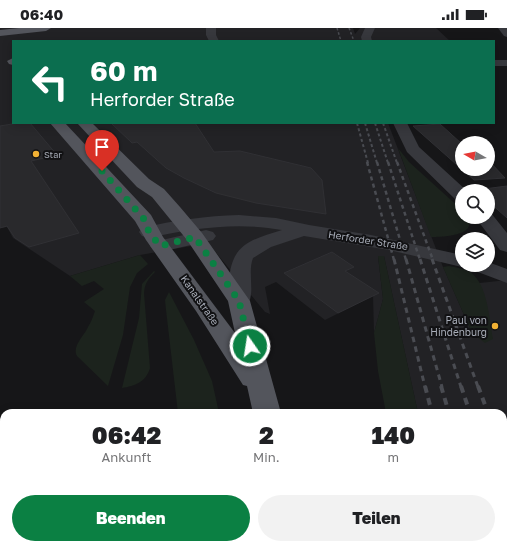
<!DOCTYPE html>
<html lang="de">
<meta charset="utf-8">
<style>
:root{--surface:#fff;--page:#f2f2f2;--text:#202124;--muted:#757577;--accent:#0b8043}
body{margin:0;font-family:"Golos Text",sans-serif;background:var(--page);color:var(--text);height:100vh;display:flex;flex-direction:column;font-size:15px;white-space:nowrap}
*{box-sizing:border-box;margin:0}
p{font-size:13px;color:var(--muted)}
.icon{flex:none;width:22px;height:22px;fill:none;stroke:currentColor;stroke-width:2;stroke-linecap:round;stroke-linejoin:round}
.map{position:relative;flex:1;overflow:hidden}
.panel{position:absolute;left:0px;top:381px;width:507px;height:140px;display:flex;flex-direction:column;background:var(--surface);border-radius:12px 12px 0 0;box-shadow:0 2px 10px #0003}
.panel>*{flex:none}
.hud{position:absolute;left:12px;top:12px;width:483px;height:84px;border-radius:0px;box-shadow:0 2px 10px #0003;background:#0b6e4f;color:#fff;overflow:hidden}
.needle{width:26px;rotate:279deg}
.fabs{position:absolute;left:455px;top:108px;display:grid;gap:8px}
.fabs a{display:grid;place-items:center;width:40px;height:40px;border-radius:50%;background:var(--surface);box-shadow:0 2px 10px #0003;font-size:20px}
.pin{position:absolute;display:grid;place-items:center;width:34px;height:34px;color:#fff;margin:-41px -17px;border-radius:50% 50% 50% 0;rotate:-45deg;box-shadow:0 0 4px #0007}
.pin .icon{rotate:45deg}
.me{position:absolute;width:44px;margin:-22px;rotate:347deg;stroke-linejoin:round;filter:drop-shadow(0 0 3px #0008)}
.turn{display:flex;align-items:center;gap:14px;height:84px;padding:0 12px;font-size:18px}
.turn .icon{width:52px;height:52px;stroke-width:2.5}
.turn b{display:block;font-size:28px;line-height:34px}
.eta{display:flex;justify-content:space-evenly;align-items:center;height:68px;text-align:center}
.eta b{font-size:24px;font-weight:800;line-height:28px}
.cta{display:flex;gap:8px;margin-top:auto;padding:8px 12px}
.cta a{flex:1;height:46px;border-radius:24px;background:var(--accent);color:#fff;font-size:16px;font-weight:800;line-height:46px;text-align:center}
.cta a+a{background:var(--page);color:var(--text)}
.status{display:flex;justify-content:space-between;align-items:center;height:28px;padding:0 20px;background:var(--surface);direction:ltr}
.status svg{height:11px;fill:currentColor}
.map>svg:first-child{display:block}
.built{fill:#222225}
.green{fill:#1c231d}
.building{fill:#29292c;stroke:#303034}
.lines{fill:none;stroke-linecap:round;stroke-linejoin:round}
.minor{fill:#37383d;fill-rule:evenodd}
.major{fill:#53555c;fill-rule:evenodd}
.rail-far4{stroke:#4a4c52;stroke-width:1.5;stroke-dasharray:2.5 2;stroke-linecap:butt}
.rail-far3{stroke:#4a4c52;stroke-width:2;stroke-dasharray:3 2.5;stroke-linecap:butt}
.rail-far2{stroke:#4a4c52;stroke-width:2.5;stroke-dasharray:4 3.5;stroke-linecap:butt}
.rail-far1{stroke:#4a4c52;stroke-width:3;stroke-dasharray:5.5 4.5;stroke-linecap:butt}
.rail{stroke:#4a4c52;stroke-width:4;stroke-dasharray:7 5.5;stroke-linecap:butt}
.route{stroke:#0b8043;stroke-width:7;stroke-dasharray:0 12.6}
.poi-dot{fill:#f2b134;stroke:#111113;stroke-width:1.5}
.labels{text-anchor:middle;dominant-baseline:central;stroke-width:4;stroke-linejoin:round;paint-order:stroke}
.far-poi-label{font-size:9px;fill:#a8adb8;stroke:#111113;text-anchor:start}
.street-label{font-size:10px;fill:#a8adb8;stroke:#111113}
.poi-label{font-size:10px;fill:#a8adb8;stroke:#111113;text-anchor:end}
</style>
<div class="status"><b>06:40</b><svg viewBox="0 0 49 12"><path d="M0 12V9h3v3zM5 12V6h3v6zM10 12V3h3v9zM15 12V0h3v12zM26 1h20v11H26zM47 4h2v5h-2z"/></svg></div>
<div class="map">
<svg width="507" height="521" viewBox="0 0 507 521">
<rect width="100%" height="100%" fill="#161618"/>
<!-- built -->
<polygon class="built" points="0,0 353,0 355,6 360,0 436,0 450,13 13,13 13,95 388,95 443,239 472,305 462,257 507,252 507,521 448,521 447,517 503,517 503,385 418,385 384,228 378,228 383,271 374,305 373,268 325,292 276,254 265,259 270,286 265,284 208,215 140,227 70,248 13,210 7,199 0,200"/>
<!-- green -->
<g class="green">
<path d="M398 120 409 134 462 182V189H467C479 208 441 209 431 209Z"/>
<path d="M140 227 148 236 137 245 130 259 123 307 108 358 77 328C72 318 84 308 88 299 91 294 93 289 95 283L84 274 104 261 94 253 82 258 70 248Z"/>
<polygon points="378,228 384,228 418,385 386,385 378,343 374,305 383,271"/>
<path d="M449 238C455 239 464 241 470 244 488 256 489 291 493 311L485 315 472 305 443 239Z"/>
<path d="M154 243 155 244C148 251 145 255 144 265L150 340C146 354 135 358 122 360L139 290 142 256Z"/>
<polygon points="169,264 194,312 212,353 219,385 178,385 166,282 165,272"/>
<rect x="194" y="517" width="42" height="4"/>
</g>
<!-- building -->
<g class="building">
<polygon points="18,95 30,95 57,127 31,133 79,205 29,219 15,210 7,198 0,200 0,98"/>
<polygon points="111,95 195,95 214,124 240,123 311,140 322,152 326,186 256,175 216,165 184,150 166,140 137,114 132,115"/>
<polygon points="440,96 462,116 462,141 488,141 488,134 490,134 505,150 474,152 413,98"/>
<polygon points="507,158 507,190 488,173 488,163 476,162"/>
<polygon points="332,224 354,239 345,243 379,265 338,285 284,245"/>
</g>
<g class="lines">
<!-- minor -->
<g class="minor">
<polygon points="206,0 216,0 216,7 219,13 209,13 206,7"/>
<polygon points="365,0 375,0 371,9 372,13 362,13 361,9"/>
<polygon points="498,0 507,0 507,9 504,8"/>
<rect x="494" y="32" width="13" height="6"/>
<polygon points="393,95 407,95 419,119 467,163 462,163 462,173 456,172 407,124"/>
<polygon points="488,184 491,185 507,205 507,224 500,222 475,189 488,189"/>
<path d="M239 187 276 190 309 197 371 207 462 227V237H488V234L507 241V255L470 241 467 238 462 239 389 222 304 208 271 219 253 230C247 245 256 265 247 278L239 280 231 278C226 271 228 262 229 254 231 216 250 212 282 202 238 194 193 200 149 210L142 208 139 204 142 200C174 192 207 188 239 187Z"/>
<polygon points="206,202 213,204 216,208 213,212 160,224 153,222 150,218 153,214"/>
</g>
<!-- major -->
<g class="major">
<polygon points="19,0 51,0 46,3 0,8 0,2"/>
<polygon points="13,30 13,37 9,36 7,33"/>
<polygon points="50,95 65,95 151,187 163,209 235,305 228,273 187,212 152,169 137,159 77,95 92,95 149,151 164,161 180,179 202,205 250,273 281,385 253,385 247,358 243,357 196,283 146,212 135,193"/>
<polygon points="279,517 313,517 314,521 280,521"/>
</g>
<!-- rail-far4 -->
<g class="rail-far4">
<polyline points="337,0 341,13"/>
<polyline points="349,0 354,13"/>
</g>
<!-- rail-far3 -->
<g class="rail-far3">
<polyline points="357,95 368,135"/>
<polyline points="365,95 377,135"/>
<polyline points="375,95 388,135"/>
<polyline points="383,95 397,135"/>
</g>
<!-- rail-far2 -->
<g class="rail-far2">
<polyline points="367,134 394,232"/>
<polyline points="377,134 406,232"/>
<polyline points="388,134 420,232"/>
<polyline points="397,134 433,232"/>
</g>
<!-- rail-far1 -->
<g class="rail-far1">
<polyline points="394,231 425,359"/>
<polyline points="406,231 442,359"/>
<polyline points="420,231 461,359"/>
<polyline points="432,231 478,359"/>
</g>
<!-- rail -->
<g class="rail">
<polyline points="425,358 432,385"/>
<polyline points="441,358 449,385"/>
<polyline points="461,358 470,385"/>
<polyline points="478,358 488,385"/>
<polyline points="503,425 507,436"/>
<polyline points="503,485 507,497"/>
<polyline points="460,517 461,521"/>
<polyline points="483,517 484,521"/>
</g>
</g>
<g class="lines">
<!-- route -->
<polyline class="route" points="102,143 144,191 149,204 160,218 195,209 239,273 250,318"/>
</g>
<!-- markers -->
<g class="poi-dot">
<circle cx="36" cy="126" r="4"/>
<circle cx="495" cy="298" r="4"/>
</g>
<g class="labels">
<!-- far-poi labels -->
<g class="far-poi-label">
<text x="44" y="126">Star</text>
</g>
<!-- street labels -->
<g class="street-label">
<text transform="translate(368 212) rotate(9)">Herforder Straße</text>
<text transform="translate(200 272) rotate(55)">Kanalstraße</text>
</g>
<!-- poi labels -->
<g class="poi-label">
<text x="487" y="292">Paul von<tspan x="487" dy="12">Hindenburg</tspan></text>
</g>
</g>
</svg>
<div class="fabs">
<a><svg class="needle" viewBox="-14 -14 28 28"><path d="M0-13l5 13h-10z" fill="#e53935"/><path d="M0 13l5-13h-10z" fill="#757577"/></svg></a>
<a><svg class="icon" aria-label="search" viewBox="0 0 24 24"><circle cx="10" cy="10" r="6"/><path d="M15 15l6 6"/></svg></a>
<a><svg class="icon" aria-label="layers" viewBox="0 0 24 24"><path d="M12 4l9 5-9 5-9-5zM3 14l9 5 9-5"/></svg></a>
</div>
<div class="pin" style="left:102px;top:143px;background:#d93025"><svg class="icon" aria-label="arrive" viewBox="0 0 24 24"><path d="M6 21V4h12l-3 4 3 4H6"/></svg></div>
<svg class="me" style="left:250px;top:318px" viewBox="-20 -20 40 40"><circle r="17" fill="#0b8043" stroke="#fff" stroke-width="3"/><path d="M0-11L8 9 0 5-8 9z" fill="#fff"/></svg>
<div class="hud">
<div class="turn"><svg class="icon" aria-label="left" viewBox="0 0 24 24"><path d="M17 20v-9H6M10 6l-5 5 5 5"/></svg><div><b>60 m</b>Herforder Straße</div></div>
</div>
<section class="panel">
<div class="eta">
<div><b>06:42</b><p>Ankunft</p></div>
<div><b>2</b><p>Min.</p></div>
<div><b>140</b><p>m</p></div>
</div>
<div class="cta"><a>Beenden</a><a>Teilen</a></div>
</section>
</div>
